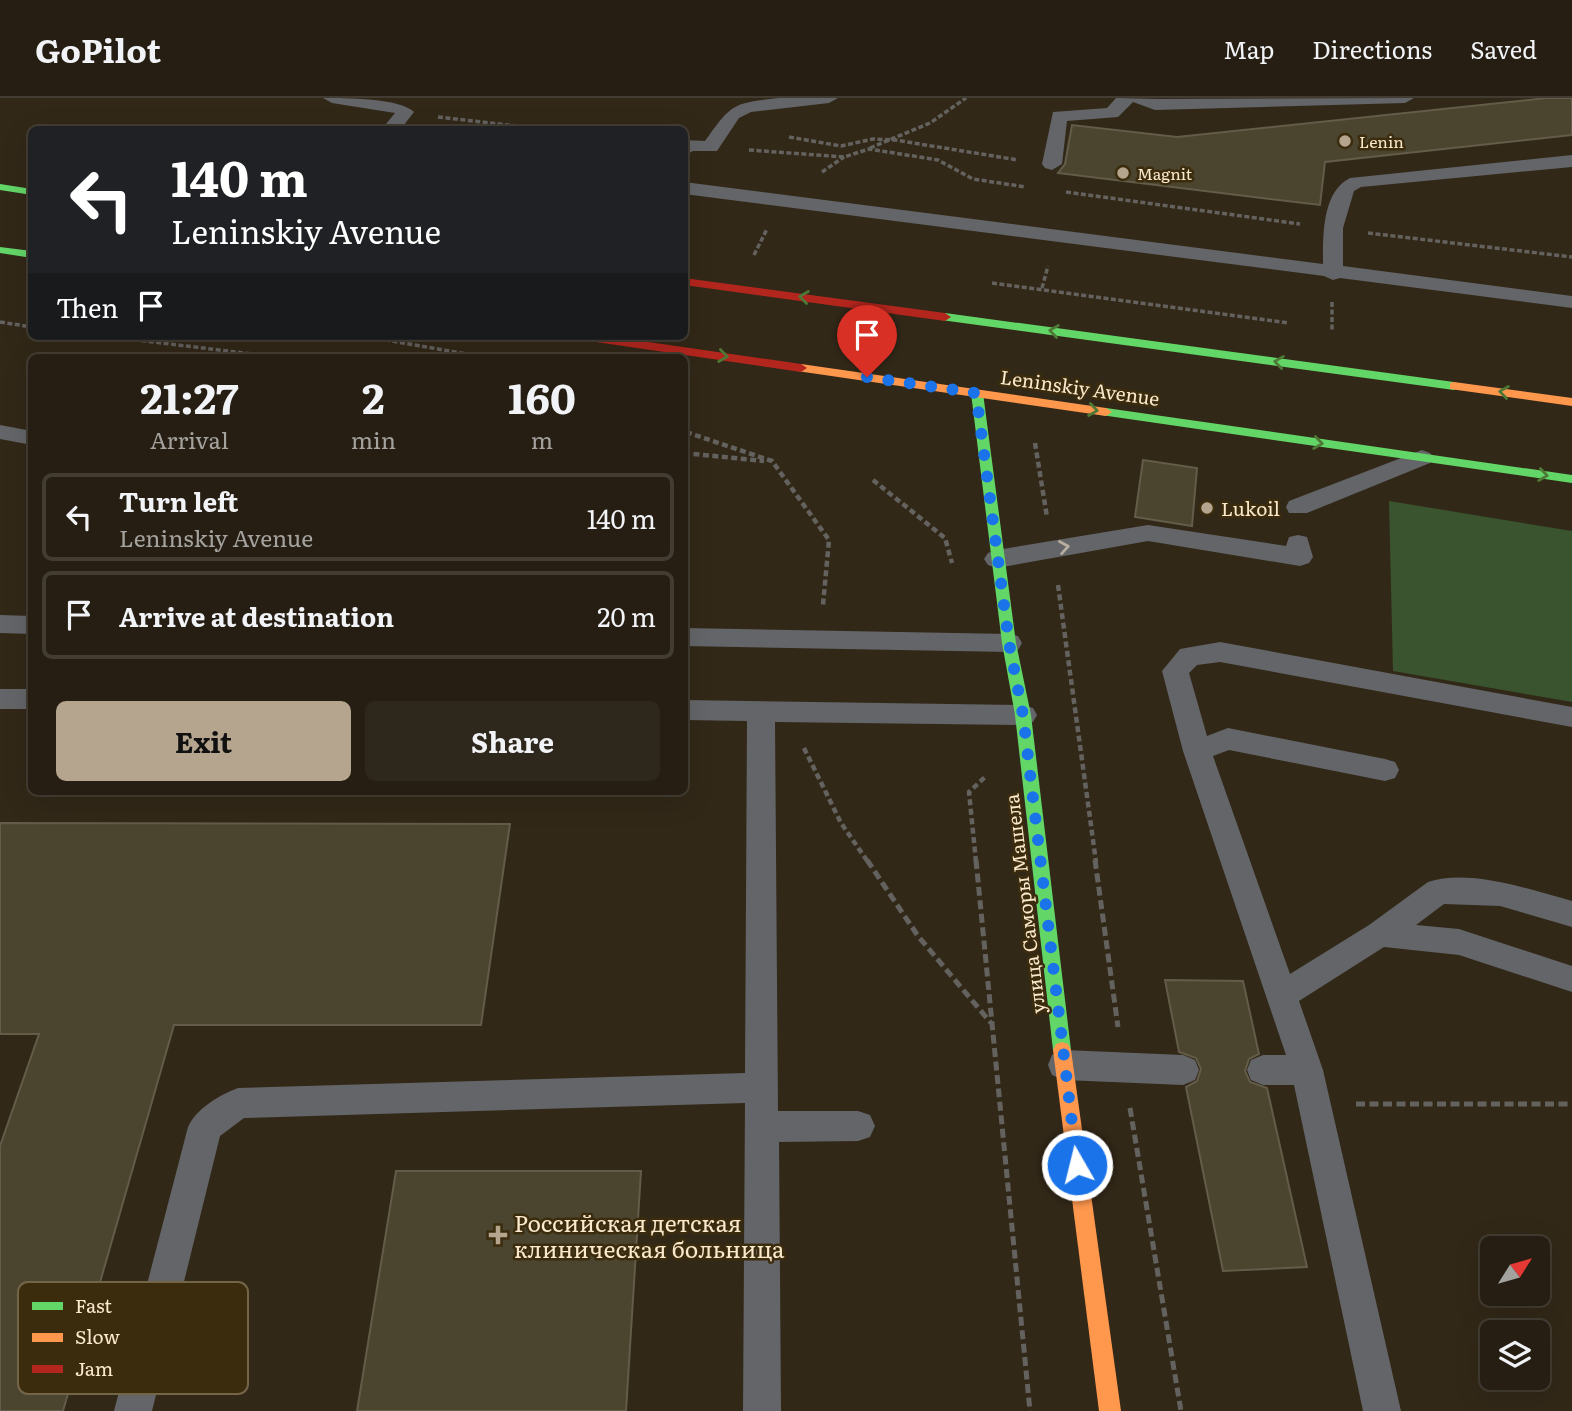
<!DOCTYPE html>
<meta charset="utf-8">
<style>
:root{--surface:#261e12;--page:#2e271b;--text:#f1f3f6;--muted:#a4a29f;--line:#423c32;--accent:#b5a58e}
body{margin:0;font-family:Literata,serif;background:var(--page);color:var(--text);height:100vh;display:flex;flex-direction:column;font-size:26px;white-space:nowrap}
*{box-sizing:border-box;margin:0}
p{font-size:23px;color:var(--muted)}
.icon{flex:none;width:38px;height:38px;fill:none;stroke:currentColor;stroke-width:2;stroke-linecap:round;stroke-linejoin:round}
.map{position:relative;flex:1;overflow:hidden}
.drawer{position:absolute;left:28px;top:256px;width:660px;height:441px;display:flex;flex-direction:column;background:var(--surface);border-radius:10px;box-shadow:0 7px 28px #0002,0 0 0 2px var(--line)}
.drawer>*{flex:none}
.guide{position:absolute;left:28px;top:28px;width:660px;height:214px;border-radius:10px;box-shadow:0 7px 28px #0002,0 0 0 2px var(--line);background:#202124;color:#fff;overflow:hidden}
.needle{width:46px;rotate:53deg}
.fabs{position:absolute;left:1480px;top:1138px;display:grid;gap:14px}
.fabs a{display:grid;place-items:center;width:70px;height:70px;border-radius:10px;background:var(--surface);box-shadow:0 7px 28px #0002,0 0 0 2px var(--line);font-size:35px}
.pin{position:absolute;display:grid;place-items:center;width:60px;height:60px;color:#fff;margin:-72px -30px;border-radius:50% 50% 50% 0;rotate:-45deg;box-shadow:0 0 7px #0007}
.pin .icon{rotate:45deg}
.me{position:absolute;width:77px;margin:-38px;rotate:352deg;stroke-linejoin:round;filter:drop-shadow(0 0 5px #0008)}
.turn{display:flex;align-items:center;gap:24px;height:147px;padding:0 28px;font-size:32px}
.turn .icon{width:91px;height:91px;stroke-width:2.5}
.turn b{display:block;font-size:49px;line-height:60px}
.then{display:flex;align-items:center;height:66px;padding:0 28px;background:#0003;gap:14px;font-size:26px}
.eta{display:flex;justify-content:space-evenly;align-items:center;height:119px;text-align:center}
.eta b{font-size:42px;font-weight:700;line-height:49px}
.action{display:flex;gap:14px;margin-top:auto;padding:14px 28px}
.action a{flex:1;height:80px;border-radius:10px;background:var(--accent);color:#111;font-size:28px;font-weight:700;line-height:80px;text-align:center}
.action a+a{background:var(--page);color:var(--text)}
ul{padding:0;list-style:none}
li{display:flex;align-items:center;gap:21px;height:88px;margin:0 14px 10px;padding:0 14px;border:4px solid var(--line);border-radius:10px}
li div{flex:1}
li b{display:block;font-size:26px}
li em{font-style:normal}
header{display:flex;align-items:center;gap:42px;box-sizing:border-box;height:98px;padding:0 35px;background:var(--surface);border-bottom:2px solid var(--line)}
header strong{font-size:33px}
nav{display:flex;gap:38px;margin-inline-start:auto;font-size:24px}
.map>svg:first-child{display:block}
.green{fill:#39542e}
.building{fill:#4b4530;stroke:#625c48;stroke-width:2}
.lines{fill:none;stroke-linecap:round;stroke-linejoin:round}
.path-far2{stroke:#64625f;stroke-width:3.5;stroke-dasharray:5 2.5;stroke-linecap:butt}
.path-far1{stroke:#64625f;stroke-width:4.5;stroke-dasharray:6 3.5;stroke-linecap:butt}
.path{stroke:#64625f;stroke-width:5;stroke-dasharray:9 4.5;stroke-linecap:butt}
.lane{fill:#636568;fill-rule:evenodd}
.fast{fill:#63d668;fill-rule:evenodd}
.slow{fill:#ff974d;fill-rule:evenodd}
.jam{fill:#b3261e;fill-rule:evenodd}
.oneway{stroke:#4e7836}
.oneway2{stroke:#b7aea0}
.route{stroke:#1a73e8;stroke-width:12;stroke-dasharray:0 21.6}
.poi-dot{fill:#b5a58e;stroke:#3c2c0e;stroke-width:2.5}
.labels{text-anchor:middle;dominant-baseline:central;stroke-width:5;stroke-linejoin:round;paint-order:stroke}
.far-poi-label{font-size:16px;fill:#fbe9cd;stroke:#3c2c0e;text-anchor:start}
.street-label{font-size:19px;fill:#fbe9cd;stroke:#3c2c0e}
.poi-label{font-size:19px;fill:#fbe9cd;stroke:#3c2c0e;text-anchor:start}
.near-poi-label{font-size:23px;fill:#fbe9cd;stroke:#3c2c0e;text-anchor:start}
.key{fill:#3c2c0e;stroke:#756547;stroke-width:2}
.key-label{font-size:19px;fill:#fbe9cd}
</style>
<header>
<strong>GoPilot</strong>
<nav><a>Map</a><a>Directions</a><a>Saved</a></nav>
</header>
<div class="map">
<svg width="1572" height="1313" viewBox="0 0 1572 1313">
<rect width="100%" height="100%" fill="#322818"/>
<!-- green -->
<polygon class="green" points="1389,403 1572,433 1572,604 1393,573"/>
<!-- building -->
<g class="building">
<polygon points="1547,0 1572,0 1572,37 1325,64 1320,107 1058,75 1065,66 1072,27 1177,39"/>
<polygon points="1143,362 1197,370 1192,428 1135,419"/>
<polygon points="0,725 510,726 481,927 174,927 63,1313 0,1313 0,1048 39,936 0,936"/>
<polygon points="1165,882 1243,883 1259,956 1249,961 1245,973 1250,984 1267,990 1307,1169 1223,1173 1186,989 1197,983 1201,971 1196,960 1179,954"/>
<polygon points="396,1073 641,1073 626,1313 357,1313"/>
</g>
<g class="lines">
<!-- path-far2 -->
<g class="path-far2">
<polyline points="438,19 552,32"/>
<polyline points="789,39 841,48 873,41 895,42 1018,62"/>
<polyline points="870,50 930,25 966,0"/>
<polyline points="749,52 844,59 869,51 938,62 973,81 1026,89"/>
<polyline points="822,74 844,59"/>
<polyline points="1066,94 1300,126"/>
<polyline points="1368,135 1572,159"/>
<polyline points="754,157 767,131"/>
<polyline points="992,185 1289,225"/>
<polyline points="1042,190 1048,168"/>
<polyline points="1332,204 1332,233"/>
<polyline points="0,224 32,229"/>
<polyline points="104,238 277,259"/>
<polyline points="363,238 484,259"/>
<polyline points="684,333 691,335"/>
</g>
<!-- path-far1 -->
<g class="path-far1">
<polyline points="686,334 772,363 829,442 823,507"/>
<polyline points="1035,345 1047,419"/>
<polyline points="684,355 764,363"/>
<polyline points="873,382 945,440 952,465"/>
<polyline points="1058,487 1096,764"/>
<polyline points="804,650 841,725 868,764"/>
<polyline points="976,764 969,694 985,679"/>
</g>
<!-- path -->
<g class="path">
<polyline points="867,762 918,838 991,925"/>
<polyline points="976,762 1030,1313"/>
<polyline points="1095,762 1118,929"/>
<polyline points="1356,1006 1572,1006"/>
<polyline points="1130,1010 1181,1313"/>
</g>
<!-- lane -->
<g class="lane">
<path d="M323 0C346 0 400 0 414 14L400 32H381L395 15 332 5Z"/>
<path d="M779 0H838L829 5 751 14 739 20 717 53H693L684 58V42L705 43C732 5 733 5 779 0Z"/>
<polygon points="1116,0 1158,1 1414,0 1405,5 1155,12 1133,4 1118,19 1067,23 1062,66 1052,72 1045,70 1042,66 1053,14 1107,10"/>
<path d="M1572 57V69L1361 89 1354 93 1343 130V168L1572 198V210L1340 180 1333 182 1324 178 684 96V84L1323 166C1323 137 1322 94 1350 80Z"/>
<polygon points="0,327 32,333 32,347 0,341"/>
<polygon points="1422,352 1430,355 1434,360 1430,365 1307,415 1289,415 1286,409 1289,403"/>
<polygon points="1148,427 1286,448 1289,439 1298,437 1307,439 1313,459 1309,465 1300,468 1148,443 997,470 988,467 984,461 988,455 997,452"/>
<polygon points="0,517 32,518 32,536 0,535"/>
<polygon points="684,530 1009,536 1018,538 1022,545 1018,552 1009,554 684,548"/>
<path d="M1220 544 1572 609V629L1220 564 1197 567 1189 575 1207 638 1228 630 1385 661 1395 664 1399 672 1395 680 1385 683 1229 652 1213 658 1290 876 1369 827 1428 784C1470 770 1531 792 1572 803V829L1500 808 1444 806 1416 827 1459 831 1572 868V894L1459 857 1384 849 1299 903 1323 972 1401 1313H1363L1294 987H1263L1251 982 1247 972 1251 962 1263 957H1286L1183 653 1162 573 1180 551Z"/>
<rect x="0" y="591" width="32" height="20"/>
<path d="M684 602 1023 607 1033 610 1037 617 1033 624 1023 627 775 624 778 1013H858L870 1017 875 1028 870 1039 858 1043 779 1044 781 1313H743L745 1005 244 1020 220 1038 152 1313H114L188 1029C196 1011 219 997 238 990L745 975 747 623 684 622Z"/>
<polygon points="1064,952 1183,957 1195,962 1199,972 1195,982 1183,987 1064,982 1052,977 1048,967 1052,957"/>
</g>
<!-- fast -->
<g class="fast">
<polygon points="0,86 32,91 32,97 0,92"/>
<polygon points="0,149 32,153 32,160 0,155"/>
<polygon points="945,215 1454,284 1460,288 1454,292 941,222 941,216"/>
<polygon points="977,291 983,295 1016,545 1031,617 1071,952 1068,958 1062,960 1056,958 1053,952 1015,617 1002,545 971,295"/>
<polygon points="1106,310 1572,377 1572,385 1101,317 1100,314"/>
</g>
<!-- slow -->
<g class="slow">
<polygon points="801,266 1106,310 1112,314 1106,318 797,273 795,270"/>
<polygon points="1454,284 1572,300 1572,308 1450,291 1450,285"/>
<polygon points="1062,944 1068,946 1071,952 1121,1313 1099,1313 1053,952 1056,946"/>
</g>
<!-- jam -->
<g class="jam">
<polygon points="684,180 945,215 951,219 945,223 684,187"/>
<polygon points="576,238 607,238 801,266 807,270 801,274 582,242"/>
</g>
</g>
<!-- one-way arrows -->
<defs><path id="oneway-chevron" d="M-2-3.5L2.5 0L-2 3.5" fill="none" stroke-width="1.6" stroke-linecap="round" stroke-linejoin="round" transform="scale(1.75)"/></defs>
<g class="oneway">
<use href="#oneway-chevron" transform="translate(804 199) rotate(-172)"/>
<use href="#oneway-chevron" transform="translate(1054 233) rotate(-172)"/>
<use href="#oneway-chevron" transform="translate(723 258) rotate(8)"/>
<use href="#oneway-chevron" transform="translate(1279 264) rotate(-172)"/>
<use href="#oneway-chevron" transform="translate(1504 294) rotate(-172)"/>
<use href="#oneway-chevron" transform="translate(1093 312) rotate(8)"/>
<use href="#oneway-chevron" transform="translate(1318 345) rotate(8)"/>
<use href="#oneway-chevron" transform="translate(1543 377) rotate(8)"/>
</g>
<use class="oneway2" href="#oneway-chevron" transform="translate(1064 449) rotate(-10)"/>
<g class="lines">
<!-- route -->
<polyline class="route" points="867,279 976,295 1009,545 1023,617 1077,1067"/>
</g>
<!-- markers -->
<g class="poi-dot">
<circle cx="1345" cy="43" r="7"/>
<circle cx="1123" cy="75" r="7"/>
<circle cx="1207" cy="410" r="7"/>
<path d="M494.5 1126.5h7v7h7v7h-7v7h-7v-7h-7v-7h7z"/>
</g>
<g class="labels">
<!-- far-poi labels -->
<g class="far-poi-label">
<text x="1359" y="43">Lenin</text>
<text x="1137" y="75">Magnit</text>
</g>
<!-- street labels -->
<g class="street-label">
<text transform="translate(1080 289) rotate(8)">Leninskiy Avenue</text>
<text transform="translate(1024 806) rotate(-97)">улица Саморы Машела</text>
</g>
<!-- poi labels -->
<g class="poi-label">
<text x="1221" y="410">Lukoil</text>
</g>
<!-- near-poi labels -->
<g class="near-poi-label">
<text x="514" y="1124">Российская детская<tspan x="514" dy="26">клиническая больница</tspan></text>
</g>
</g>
<!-- legend -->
<rect x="18" y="1184" width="230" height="112" rx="10" class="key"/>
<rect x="32" y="1204" width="31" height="8" fill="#63d668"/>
<rect x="32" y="1235" width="31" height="9" fill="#ff974d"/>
<rect x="32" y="1267" width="31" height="8" fill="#b3261e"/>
<g class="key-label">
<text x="75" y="1215">Fast</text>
<text x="75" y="1246">Slow</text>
<text x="75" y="1278">Jam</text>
</g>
</svg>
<div class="fabs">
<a><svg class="needle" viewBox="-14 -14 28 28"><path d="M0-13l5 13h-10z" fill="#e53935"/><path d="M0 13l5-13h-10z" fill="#a4a29f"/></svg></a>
<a><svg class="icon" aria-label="layers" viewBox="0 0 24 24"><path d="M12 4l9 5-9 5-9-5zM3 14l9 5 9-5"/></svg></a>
</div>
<div class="pin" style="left:867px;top:279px;background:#d93025"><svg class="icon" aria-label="arrive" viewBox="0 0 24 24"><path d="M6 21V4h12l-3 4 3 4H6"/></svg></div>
<svg class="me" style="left:1077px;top:1067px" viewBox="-20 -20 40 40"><circle r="17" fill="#1a73e8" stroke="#fff" stroke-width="3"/><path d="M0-11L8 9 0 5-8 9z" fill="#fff"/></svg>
<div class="guide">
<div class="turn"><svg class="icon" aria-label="left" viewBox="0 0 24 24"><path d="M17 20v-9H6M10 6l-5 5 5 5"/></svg><div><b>140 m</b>Leninskiy Avenue</div></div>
<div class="then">Then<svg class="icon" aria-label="arrive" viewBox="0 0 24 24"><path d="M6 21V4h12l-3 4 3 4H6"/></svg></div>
</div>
<section class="drawer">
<div class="eta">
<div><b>21:27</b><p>Arrival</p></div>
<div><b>2</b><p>min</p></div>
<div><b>160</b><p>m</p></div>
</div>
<ul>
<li><svg class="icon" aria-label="left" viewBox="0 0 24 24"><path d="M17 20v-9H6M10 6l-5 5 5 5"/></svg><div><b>Turn left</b><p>Leninskiy Avenue</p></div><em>140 m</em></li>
<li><svg class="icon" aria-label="arrive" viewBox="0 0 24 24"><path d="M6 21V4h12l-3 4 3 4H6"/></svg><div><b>Arrive at destination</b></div><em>20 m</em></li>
</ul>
<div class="action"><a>Exit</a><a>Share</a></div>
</section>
</div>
